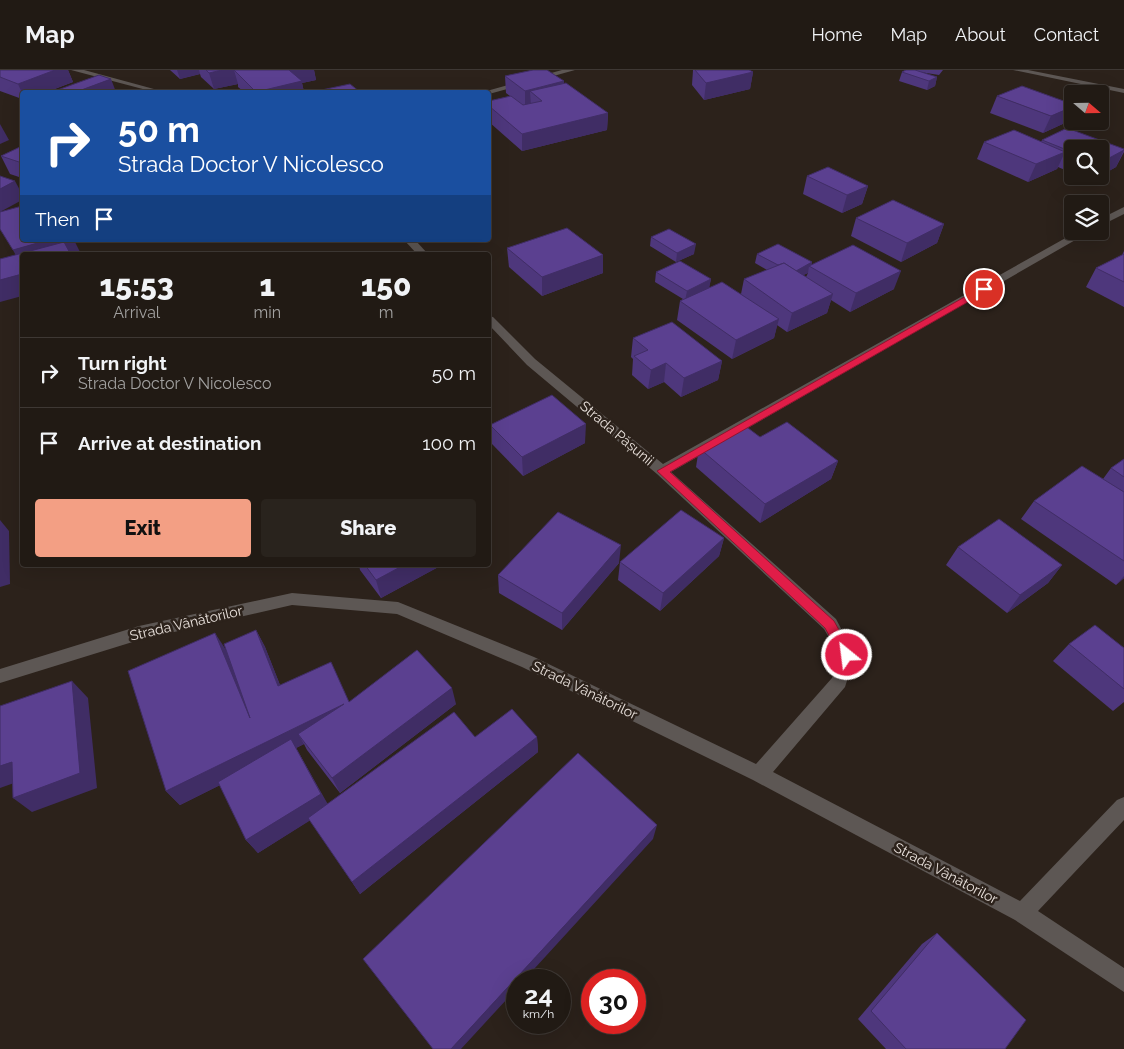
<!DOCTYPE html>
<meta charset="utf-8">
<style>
:root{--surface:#211a14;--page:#29231d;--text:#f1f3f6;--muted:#a2a1a0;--line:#3e3834;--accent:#f39f84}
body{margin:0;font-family:Raleway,sans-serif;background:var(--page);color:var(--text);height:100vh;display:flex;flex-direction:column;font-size:19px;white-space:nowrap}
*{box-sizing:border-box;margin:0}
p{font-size:16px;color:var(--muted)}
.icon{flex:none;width:28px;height:28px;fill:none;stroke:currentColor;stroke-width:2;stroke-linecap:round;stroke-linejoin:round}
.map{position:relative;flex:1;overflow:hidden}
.drawer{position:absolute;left:20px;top:182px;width:471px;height:315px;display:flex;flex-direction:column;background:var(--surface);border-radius:5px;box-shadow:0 5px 20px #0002,0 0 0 1px var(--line)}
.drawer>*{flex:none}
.top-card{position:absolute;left:20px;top:20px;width:471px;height:152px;border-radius:5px;box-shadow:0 5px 20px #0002,0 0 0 1px var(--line);background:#1a4fa0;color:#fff;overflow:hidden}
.needle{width:32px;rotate:110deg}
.buttons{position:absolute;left:1064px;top:15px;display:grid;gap:10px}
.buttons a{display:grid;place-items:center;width:45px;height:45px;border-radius:5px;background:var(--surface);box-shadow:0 5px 20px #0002,0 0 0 1px var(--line);font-size:25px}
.speed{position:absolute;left:506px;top:899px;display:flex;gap:10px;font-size:25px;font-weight:700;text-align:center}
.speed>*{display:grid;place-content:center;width:65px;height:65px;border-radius:50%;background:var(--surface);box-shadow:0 5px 20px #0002,0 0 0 1px var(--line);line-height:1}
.speed small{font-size:12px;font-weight:400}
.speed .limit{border:8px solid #d22;background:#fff;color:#111}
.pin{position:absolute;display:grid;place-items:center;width:42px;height:42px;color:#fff;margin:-21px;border:2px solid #fff;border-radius:50%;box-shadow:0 1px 5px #0007}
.me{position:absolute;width:55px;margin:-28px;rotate:331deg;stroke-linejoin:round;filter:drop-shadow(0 0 4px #0008)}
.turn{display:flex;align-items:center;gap:18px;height:105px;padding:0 15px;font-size:22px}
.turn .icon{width:65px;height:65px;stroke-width:2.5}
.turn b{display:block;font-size:35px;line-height:42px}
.then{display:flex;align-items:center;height:48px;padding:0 15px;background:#0003;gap:10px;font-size:19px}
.eta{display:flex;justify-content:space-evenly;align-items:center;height:85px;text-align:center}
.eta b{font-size:30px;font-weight:800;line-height:35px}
.primary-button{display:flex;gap:10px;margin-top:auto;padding:10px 15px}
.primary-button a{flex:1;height:58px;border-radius:5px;background:var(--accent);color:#111;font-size:20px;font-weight:800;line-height:58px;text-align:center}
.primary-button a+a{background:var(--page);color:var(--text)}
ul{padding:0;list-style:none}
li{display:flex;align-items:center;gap:15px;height:70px;padding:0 15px;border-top:1px solid var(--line)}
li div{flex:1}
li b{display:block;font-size:19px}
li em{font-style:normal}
header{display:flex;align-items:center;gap:30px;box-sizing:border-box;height:70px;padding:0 25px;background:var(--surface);border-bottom:1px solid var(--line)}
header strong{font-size:24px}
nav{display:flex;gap:28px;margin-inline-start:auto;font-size:18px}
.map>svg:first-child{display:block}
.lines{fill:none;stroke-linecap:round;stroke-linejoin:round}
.street{fill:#5d5754;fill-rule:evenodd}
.wall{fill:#4e377c;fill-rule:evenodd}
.shaded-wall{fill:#402d65}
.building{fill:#5b4090;stroke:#402d65}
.route{fill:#e11d48;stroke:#92132f}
.labels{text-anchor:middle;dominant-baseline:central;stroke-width:5;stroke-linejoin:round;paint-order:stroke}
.street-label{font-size:14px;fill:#e8e0db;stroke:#2c221b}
</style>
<header>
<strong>Map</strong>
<nav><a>Home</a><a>Map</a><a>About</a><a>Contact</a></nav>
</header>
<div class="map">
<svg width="1124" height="979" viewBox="0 0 1124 979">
<rect width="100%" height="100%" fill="#2c221b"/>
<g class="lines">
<!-- street -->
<g class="street">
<polygon points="71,0 84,0 165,22 154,22"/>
<polygon points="562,0 575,0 489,24 483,22"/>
<polygon points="1013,0 1028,0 1124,19 1124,23"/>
<polygon points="1124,137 1124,144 1100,156 1100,149"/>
<polygon points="1078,161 1091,161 671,402 836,549 855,585 845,617 773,702 1020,831 1117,730 1124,727 1124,750 1038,841 1124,898 1124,922 1015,850 753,710 522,597 397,544 292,535 139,570 0,613 0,599 139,556 292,523 398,532 534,587 756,694 832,608 839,585 824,559 657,404 527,295 489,255 489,246 493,247 535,289 663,394"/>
<polygon points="404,170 415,170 429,185 418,185"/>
</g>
</g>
<!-- wall -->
<g class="wall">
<polygon points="0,0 68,0 73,12 47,22 22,22 22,29 0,21"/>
<polygon points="170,0 314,0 316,10 302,13 304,22 244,22 238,17 238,14 214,19 201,7 200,4 180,9"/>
<polygon points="693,0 749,0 753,2 750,19 704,30 692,15"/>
<polygon points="906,0 943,0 939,5 920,2 937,7 935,16 927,20 899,11 902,2"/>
<polygon points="505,6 564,11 564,14 608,43 607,60 522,81 489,52 489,31 510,26 506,23"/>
<polygon points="997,26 1067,52 1043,63 990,43"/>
<polygon points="1042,70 1124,79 1124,82 1116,97 1100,106 1100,79 1072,79 1072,103 1058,97 1057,99 1028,112 977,89 984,72 1041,72"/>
<polygon points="22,76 22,108 10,104 1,86"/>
<polygon points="807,106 868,116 862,134 842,143 803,124"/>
<polygon points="1082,106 1099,106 1091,110"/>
<polygon points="856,148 944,154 937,173 901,192 851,166"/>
<polygon points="651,167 694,184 676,192 650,176"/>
<polygon points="507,178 603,203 542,226 509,197"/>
<polygon points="1124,181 1124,237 1086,217 1096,198 1122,185"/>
<path d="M757 184 812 192 811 195 894 219 850 242 831 230 827 243 787 262 777 255 774 268 732 289 677 250 680 231 683 229 655 212 656 202 711 209 709 217 741 224 744 209 767 200 755 193ZM808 203 806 207 803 205Z"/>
<polygon points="633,268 722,291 718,310 681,327 664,312 648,319 632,305 633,289 631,287"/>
<polygon points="490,355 585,373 523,406 492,374"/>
<polygon points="760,367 838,391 831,409 760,453 696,397 699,378"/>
<polygon points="1124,389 1124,508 1116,515 1021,449 1034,431 1103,409 1111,398"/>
<polygon points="724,468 719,486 660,541 618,510 620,492"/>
<polygon points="958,477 1062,495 1048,513 1007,543 946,495"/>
<polygon points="619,493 562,560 499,523 498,505"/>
<polygon points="359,495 442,495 381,528 360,500"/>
<polygon points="256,560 265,577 280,615 349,632 456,634 340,723 307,680 304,674 296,678 327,734 475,667 537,667 538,682 360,824 310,750 258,783 246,770 220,715 180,735 166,721 226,580"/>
<polygon points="1069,574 1124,578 1124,632 1113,641 1053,591"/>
<polygon points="937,863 1005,979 886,979 858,949 922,874"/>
</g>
<!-- shaded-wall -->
<g class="shaded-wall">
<polygon points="55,0 68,0 73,12 46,22 22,23 18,14"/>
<polygon points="177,0 199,0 200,4 180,9"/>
<polygon points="222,0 257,0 234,0 238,14 214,19 209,3"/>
<polygon points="288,0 314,0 316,10 302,13 304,22 256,22"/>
<polygon points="753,2 750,19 704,30 706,13"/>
<polygon points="937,7 935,16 927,20 929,11"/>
<polygon points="111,9 116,22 76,22"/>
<polygon points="564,11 564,28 542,31 530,21 531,36 525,37 525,21"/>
<polygon points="1072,37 1072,41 1067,52 1043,63 1051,46"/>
<polygon points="608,43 607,60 522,81 522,64"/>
<polygon points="0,54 9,70 0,74"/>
<polygon points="1124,80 1116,97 1100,106 1100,93"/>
<polygon points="1065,82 1057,99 1028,112 1036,94"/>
<polygon points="1093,106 1099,106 1091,110"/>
<polygon points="15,111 22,124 22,130 0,142 0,119"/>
<polygon points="868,116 862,134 842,143 847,125"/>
<polygon points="944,154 937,173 901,192 907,173"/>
<polygon points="48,170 74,170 80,182 22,197 13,180"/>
<polygon points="116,170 128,170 118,173"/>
<polygon points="696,174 694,184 676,192 677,183"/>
<polygon points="603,185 603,203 542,226 542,207"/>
<polygon points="812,192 811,197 809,196 808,203 789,212 792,203"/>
<polygon points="901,201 894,219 850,242 856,223"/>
<polygon points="22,204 22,226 0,232 0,210"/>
<polygon points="711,209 709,219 685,231 687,221"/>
<polygon points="833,224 827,243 787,262 792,243"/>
<polygon points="779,249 774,268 732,289 736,270"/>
<polygon points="722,291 718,310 681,327 684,308"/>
<polygon points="666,293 664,312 648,319 651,300"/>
<polygon points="586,354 585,373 523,406 522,387"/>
<polygon points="838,391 831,409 760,453 765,434"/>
<polygon points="0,450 9,461 10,514 0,517"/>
<polygon points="724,468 719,486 660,541 663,523"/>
<polygon points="621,475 619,493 562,560 562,543"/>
<polygon points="404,495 442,495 381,528 376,510"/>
<polygon points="1062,495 1048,513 1007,543 1020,525"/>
<polygon points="1124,506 1124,508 1116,515"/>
<polygon points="256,560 265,577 287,633 278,616"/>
<polygon points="215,563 226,580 250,648"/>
<polygon points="72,611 88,628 97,718 32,742 13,728"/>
<polygon points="452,618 456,634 340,723 332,708"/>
<polygon points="344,634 298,664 304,674 296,678 330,738 258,783 246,770 295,678 180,735 166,721"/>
<polygon points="537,667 538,682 360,824 352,812"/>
<polygon points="12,692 31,707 0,718 0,696"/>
<polygon points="657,755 653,769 524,910 518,910 518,917 461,979 451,979"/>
</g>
<!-- building -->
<g class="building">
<polygon points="0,0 55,0 18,14 0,7"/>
<polygon points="206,0 222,0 209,3"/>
<polygon points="234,0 289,0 302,11 256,22"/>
<polygon points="533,0 547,0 564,11 525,21 505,6"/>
<polygon points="695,0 749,0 753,2 706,13"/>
<polygon points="906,0 915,0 937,7 929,11 902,2"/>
<polygon points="99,5 111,9 76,22 52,22"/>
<polygon points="566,13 608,43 522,64 489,36 489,31 511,26 523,35 542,31 530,21"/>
<polygon points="350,14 360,22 312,22"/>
<polygon points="1022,16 1072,34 1072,37 1051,46 997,26"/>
<polygon points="1067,58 1124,79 1124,80 1100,93 1100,79 1072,79 1072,82 1042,70"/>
<polygon points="1014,60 1065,82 1036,94 984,72"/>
<polygon points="22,76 22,93 1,86"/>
<polygon points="828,97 868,116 847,125 807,106"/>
<polygon points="0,106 15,111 0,119"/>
<polygon points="893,130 944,154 907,173 856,148"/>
<polygon points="22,136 22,170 48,170 13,180 0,159 0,142"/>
<polygon points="567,158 603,185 542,207 507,178"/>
<polygon points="669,159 696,174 677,183 651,167"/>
<polygon points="64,172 71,185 22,185 22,204 0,210 0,189"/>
<polygon points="778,174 812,192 796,201 784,193 778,195 757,184"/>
<polygon points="853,175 901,201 856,223 809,196"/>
<polygon points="1124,184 1124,212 1096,198"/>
<polygon points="680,191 711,209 687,221 656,202"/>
<polygon points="784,193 833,224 792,243 744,209"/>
<polygon points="722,212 779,249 736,270 680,231"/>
<polygon points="672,252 722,291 684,308 666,293 651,300 634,286 648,280 633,268"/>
<polygon points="552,325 586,354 522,387 490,355"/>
<polygon points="787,352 838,391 765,434 699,378 744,355 760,367"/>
<polygon points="1124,389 1124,407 1111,398"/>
<polygon points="1082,396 1124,422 1124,491 1034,431"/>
<polygon points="681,440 724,468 663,523 620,492"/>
<polygon points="558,442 621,475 562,543 498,505"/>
<polygon points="999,449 1062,495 1020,525 958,477"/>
<polygon points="365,495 404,495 376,510"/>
<polygon points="1095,555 1124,578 1124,619 1069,574"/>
<polygon points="256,560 278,616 331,592 349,632 417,580 452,618 332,708 298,664 344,634 166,721 128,601 215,563 250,648 224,574"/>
<polygon points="72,611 80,703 13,728 12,692 0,696 0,636"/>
<polygon points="512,639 537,667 352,812 308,748 454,642 475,667"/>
<polygon points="291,669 321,724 246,770 218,712"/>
<polygon points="578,683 657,755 451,979 433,979 363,889"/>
<polygon points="937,863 1026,950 1005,979 906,979 871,941"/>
</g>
<!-- route -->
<polygon class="route" points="984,216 987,217 987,221 670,402 834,551 853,585 847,590 842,589 825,558 657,401"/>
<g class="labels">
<!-- street labels -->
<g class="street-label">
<text transform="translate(617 363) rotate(40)">Strada Pășunii</text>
<text transform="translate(186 553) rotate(-13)">Strada Vânătorilor</text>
<text transform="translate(585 620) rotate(26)">Strada Vânătorilor</text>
<text transform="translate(946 803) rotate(28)">Strada Vânătorilor</text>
</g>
</g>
</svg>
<div class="buttons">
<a><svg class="needle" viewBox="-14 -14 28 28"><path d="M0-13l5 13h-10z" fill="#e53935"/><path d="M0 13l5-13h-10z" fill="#a2a1a0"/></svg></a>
<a><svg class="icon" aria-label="search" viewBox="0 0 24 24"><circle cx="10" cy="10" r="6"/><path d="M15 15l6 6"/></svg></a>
<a><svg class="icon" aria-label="layers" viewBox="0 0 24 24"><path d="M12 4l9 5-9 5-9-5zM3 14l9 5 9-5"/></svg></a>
</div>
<div class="speed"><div>24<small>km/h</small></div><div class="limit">30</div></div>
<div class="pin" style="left:984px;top:219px;background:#d93025"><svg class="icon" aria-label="arrive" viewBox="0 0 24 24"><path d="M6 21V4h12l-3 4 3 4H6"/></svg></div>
<svg class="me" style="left:847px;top:585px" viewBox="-20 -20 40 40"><circle r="17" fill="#e11d48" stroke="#fff" stroke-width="3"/><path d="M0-11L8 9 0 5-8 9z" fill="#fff"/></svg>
<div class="top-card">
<div class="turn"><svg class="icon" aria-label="right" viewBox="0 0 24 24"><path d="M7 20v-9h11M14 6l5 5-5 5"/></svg><div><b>50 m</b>Strada Doctor V Nicolesco</div></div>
<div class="then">Then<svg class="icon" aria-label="arrive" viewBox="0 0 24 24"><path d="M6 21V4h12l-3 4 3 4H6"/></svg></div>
</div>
<section class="drawer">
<div class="eta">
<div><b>15:53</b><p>Arrival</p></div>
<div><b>1</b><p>min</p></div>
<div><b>150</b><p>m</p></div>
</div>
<ul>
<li><svg class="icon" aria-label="right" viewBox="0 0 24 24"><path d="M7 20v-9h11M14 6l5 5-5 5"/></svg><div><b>Turn right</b><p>Strada Doctor V Nicolesco</p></div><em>50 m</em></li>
<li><svg class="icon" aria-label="arrive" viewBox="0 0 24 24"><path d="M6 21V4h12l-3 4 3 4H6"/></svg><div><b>Arrive at destination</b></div><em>100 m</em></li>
</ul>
<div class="primary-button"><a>Exit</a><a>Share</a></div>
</section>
</div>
